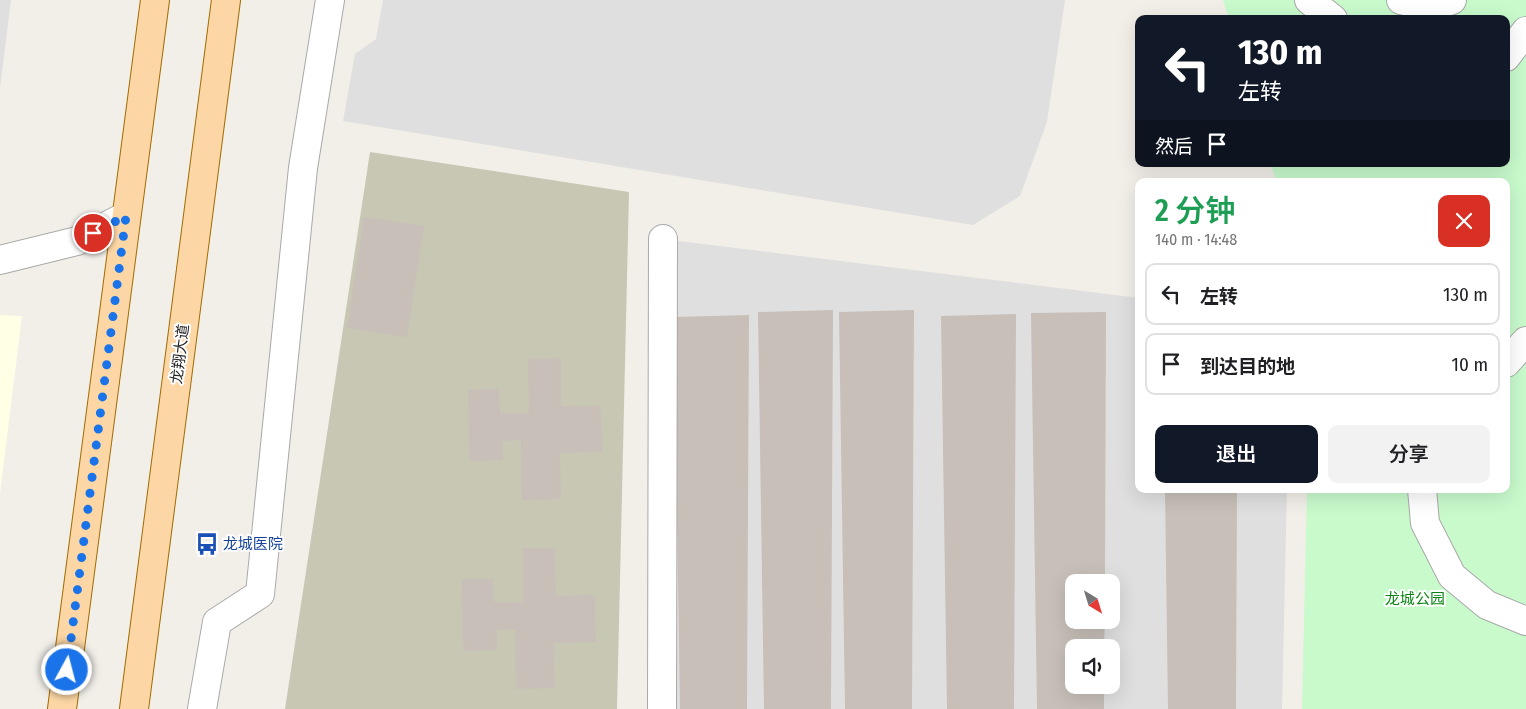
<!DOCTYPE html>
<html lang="zh">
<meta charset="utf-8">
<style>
:root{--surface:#fff;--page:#f2f2f2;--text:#202124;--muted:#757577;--line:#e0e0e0;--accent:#111827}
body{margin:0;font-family:"Fira Sans Condensed","Noto Sans SC",sans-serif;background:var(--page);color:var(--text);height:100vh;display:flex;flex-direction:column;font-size:19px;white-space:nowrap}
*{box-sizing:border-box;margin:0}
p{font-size:16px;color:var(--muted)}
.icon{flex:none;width:28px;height:28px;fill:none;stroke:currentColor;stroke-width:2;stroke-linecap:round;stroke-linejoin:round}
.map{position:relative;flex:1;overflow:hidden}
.sheet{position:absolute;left:1135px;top:178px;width:375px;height:315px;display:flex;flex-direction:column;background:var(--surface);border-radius:10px;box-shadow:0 5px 20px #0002}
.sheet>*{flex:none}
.top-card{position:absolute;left:1135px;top:15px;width:375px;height:152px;border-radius:10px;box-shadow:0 5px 20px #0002;background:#111827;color:#fff;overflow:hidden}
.needle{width:32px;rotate:142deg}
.fabs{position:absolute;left:1065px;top:574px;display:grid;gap:10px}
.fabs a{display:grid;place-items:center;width:55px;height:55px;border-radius:10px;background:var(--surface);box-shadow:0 5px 20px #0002;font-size:25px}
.pin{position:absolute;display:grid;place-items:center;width:42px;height:42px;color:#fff;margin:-21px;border:2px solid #fff;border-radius:50%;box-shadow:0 1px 5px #0007}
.me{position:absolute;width:55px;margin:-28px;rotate:7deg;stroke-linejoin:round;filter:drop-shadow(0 0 4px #0008)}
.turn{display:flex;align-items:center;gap:18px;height:105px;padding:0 20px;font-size:22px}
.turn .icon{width:65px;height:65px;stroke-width:2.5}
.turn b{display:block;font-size:35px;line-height:42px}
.then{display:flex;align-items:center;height:48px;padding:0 20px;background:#0003;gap:10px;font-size:19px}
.round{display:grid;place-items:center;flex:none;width:52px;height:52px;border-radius:10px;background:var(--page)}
.overview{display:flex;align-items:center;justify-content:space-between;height:85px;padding:0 20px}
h1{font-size:30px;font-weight:600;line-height:38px;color:#1e9e55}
.primary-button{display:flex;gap:10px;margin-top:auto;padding:10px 20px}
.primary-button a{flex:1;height:58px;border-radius:10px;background:var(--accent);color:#fff;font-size:20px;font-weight:600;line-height:58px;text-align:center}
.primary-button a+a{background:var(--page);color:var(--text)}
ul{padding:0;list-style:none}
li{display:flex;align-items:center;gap:15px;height:62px;margin:0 10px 8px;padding:0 10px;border:2px solid var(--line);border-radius:10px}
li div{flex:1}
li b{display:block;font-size:19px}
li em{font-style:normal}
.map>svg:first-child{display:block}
.residential{fill:#e0dfdf;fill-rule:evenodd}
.education{fill:#ffffe5}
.construction{fill:#c7c7b4}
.park{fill:#c8facc}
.building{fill:#c7bfb8}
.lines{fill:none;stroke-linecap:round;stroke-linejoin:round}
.minor-casing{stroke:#a9a9a9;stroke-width:30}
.major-casing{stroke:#a06b00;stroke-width:30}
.minor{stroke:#fff;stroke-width:28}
.major{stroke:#fcd6a4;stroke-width:28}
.route{stroke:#1a73e8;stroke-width:9;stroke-dasharray:0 16.2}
.labels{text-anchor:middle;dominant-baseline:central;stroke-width:4;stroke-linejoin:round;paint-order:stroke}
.street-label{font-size:15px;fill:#222;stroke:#fff}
.transit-label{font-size:15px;fill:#164399;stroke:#fff;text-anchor:start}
.park-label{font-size:15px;fill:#0c8416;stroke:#fff}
</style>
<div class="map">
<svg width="1526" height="709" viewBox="0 0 1526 709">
<rect width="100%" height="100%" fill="#f2efe9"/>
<!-- residential -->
<g class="residential">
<polygon points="0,0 11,0 0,88"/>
<polygon points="383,0 1065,0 1047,122 1020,196 973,225 343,121 355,54 376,39"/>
<path d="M663 239 1139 298V489H1287L1282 709H662ZM1074 582H1111V620H1074ZM1074 648H1111V685H1074Z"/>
</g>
<!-- education -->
<polygon class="education" points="0,315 22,316 0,493"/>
<!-- construction -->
<polygon class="construction" points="370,152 629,192 617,709 285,709"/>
<!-- park -->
<polygon class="park" points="1223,0 1526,0 1526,709 1302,709 1307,489 1506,489 1506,181 1276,181 1271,164 1506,164 1506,19 1229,19"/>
<!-- building -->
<g class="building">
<polygon points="364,217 424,226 407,337 347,328"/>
<polygon points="833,310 831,709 764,709 758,312"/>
<polygon points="914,310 912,709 845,709 839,312"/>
<polygon points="1106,312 1105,582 1074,582 1074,620 1105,620 1104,648 1074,648 1074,685 1104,685 1104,709 1037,709 1031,313"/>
<polygon points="1016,314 1014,709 947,709 941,316"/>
<polygon points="749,315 747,709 680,709 674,317"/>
<polygon points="561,358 561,406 601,406 602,452 560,453 561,499 522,500 521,440 502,441 503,460 469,461 468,390 499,389 500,413 529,413 528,359"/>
<polygon points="1165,489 1237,489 1236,709 1168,709"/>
<polygon points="523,548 555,548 556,596 595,595 596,642 554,643 555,688 516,689 515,630 497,630 497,650 463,651 462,579 493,579 494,602 523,602"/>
</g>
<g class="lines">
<defs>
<g id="minor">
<polyline points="1309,0 1333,19"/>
<polyline points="1401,0 1432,7 1452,0"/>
<polyline points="1506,57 1526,31"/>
<polyline points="0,260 77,241 126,216"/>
<polyline points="1506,363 1526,341"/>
<polyline points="1422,489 1425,523 1452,576 1487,605 1526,621"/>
<polyline points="202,709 217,622 260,594 303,168 330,0"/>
<polyline points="662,709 663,239"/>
</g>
<g id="major">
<polyline points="62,709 155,0"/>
<polyline points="134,709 226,0"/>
</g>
</defs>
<!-- minor casing -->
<use href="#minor" class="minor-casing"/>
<!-- major casing -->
<use href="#major" class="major-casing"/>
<!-- minor -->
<use href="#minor" class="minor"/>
<!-- major -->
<use href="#major" class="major"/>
</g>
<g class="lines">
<!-- route -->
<polyline class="route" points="67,670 126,216 93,233"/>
</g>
<!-- icons -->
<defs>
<symbol id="bus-bare" viewBox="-9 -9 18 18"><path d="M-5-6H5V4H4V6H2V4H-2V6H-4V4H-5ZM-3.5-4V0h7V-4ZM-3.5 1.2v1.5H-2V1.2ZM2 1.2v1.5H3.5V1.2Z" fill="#1a4fb4" stroke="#fff" stroke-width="2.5" paint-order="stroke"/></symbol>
</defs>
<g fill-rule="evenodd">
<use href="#bus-bare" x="191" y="528" width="32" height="32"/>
</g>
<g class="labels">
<!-- street labels -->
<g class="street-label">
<text transform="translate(180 354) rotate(-83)">龙翔大道</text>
</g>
<!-- transit labels -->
<g class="transit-label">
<text x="223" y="544">龙城医院</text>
</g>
<!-- park labels -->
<g class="park-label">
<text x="1415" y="599">龙城公园</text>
</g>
</g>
</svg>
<div class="fabs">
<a><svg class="needle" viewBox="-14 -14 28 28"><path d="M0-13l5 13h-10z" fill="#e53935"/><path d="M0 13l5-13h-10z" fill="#757577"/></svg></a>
<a><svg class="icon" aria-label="sound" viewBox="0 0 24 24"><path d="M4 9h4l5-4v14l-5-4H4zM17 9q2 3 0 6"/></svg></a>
</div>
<div class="pin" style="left:93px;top:233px;background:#d93025"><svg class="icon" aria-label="arrive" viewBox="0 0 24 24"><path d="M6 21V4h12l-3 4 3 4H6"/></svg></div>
<svg class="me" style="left:67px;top:670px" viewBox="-20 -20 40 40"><circle r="17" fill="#1a73e8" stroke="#fff" stroke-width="3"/><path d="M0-11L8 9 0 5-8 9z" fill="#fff"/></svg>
<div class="top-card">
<div class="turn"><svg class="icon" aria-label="left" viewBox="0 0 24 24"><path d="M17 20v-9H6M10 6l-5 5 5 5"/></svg><div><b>130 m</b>左转</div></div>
<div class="then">然后<svg class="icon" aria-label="arrive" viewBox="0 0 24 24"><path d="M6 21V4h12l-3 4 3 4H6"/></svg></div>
</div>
<section class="sheet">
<div class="overview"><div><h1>2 分钟</h1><p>140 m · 14:48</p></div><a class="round" style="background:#d93025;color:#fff"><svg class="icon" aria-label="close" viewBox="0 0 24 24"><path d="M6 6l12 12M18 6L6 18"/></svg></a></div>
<ul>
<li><svg class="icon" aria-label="left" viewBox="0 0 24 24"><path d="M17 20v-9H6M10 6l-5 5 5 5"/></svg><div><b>左转</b></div><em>130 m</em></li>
<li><svg class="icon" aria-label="arrive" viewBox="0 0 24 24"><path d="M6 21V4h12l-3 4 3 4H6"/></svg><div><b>到达目的地</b></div><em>10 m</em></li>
</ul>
<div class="primary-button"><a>退出</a><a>分享</a></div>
</section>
</div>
